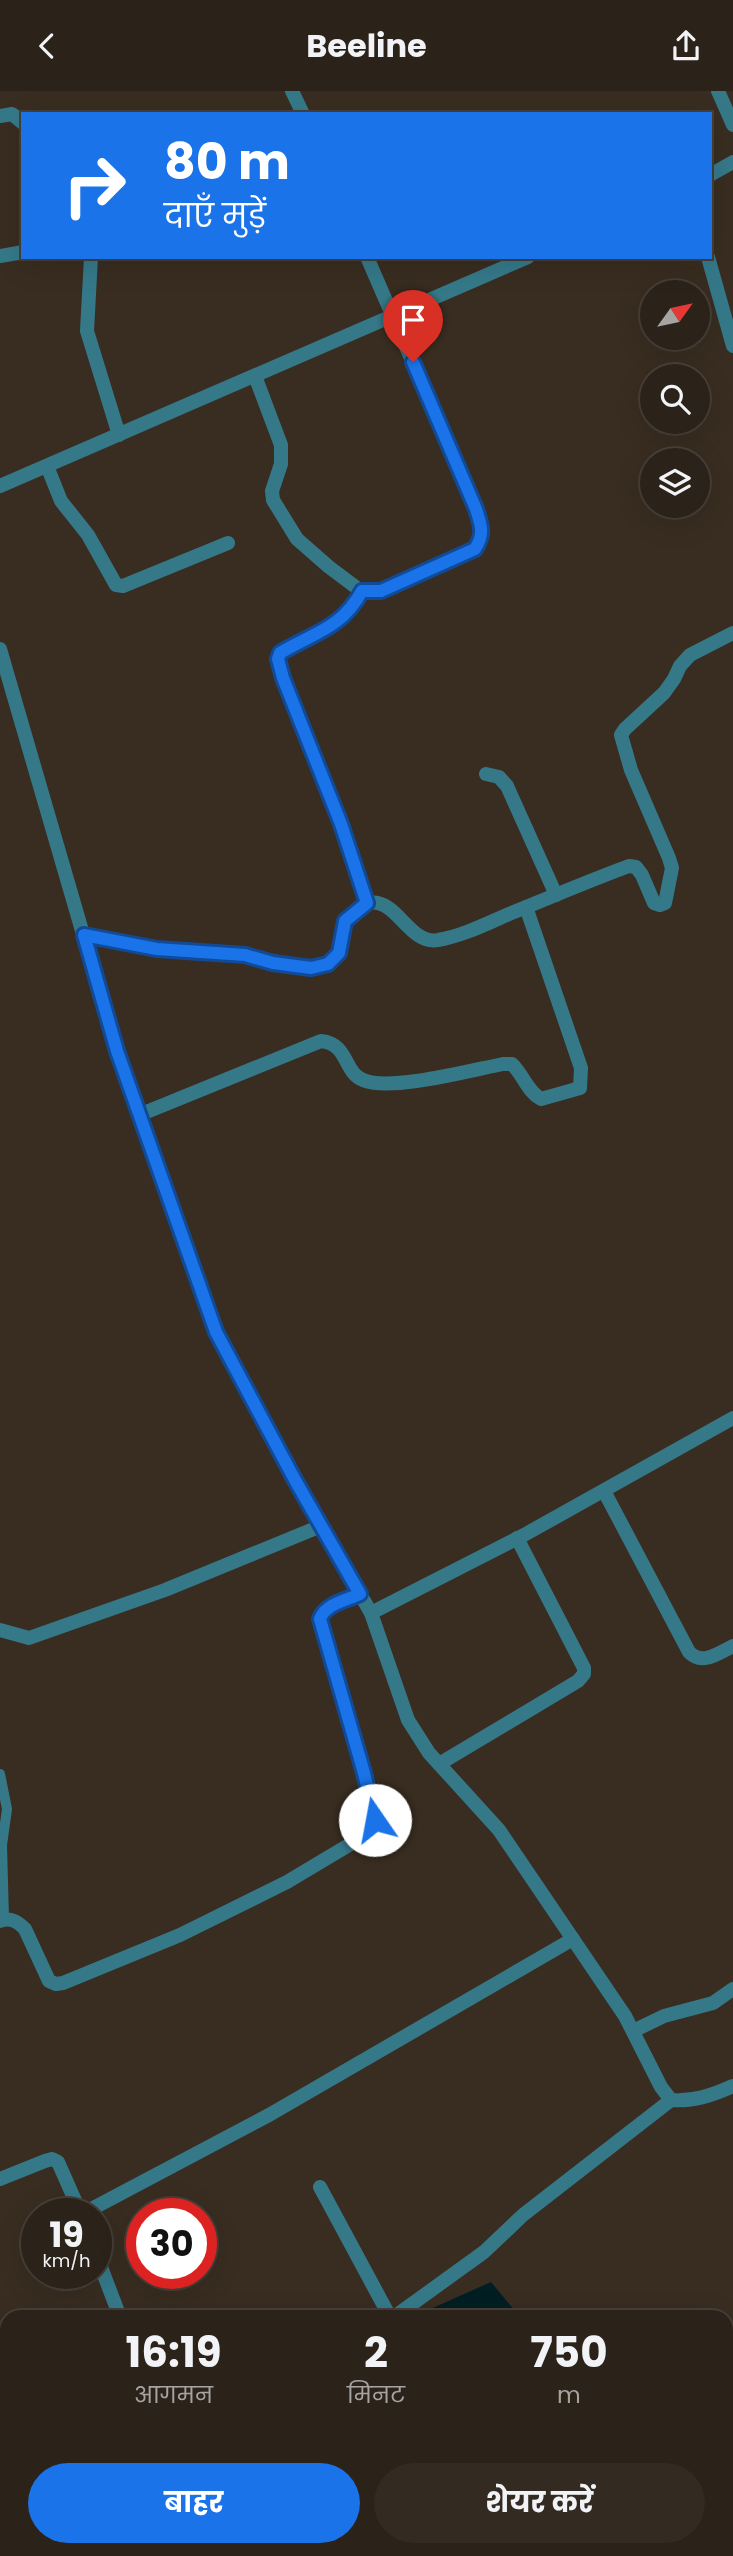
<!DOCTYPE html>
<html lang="hi">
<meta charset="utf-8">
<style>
:root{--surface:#2b2219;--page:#332a22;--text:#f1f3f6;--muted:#a6a4a2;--line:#473f38;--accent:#1a73e8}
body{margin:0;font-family:Poppins,"Noto Sans Devanagari",sans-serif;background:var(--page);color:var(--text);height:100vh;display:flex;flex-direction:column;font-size:26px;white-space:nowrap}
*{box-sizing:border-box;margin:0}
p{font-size:23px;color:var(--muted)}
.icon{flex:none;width:38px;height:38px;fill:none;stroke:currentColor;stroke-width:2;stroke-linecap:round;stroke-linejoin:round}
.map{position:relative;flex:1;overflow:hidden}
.panel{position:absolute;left:0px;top:2219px;width:733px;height:247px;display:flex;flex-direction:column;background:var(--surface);border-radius:21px 21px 0 0;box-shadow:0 7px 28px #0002,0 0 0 2px var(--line)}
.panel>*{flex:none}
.top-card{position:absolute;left:21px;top:21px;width:691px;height:147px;border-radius:0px;box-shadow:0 7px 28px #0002,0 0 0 2px var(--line);background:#1a73e8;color:#fff;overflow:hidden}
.needle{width:46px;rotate:57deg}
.controls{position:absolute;left:640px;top:189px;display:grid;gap:14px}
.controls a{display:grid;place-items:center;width:70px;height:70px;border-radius:50%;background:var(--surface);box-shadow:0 7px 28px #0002,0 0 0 2px var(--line);font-size:35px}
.speed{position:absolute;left:21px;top:2107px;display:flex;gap:14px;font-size:35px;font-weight:700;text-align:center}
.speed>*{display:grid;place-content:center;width:91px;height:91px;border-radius:50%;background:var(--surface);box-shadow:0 7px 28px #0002,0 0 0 2px var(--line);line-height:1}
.speed small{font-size:18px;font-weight:400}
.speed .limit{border:10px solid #d22;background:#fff;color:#111}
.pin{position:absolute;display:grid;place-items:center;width:60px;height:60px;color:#fff;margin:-72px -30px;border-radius:50% 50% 50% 0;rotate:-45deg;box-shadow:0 0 7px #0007}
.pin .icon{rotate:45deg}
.me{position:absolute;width:77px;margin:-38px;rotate:348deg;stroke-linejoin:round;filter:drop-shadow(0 0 5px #0008)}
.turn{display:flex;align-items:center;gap:24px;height:147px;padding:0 28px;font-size:32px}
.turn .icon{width:91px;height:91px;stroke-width:2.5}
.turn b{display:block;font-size:49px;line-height:60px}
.eta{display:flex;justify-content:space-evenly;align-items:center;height:119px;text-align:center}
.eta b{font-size:42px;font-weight:700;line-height:49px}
.cta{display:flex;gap:14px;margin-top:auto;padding:14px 28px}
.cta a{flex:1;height:80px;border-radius:42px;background:var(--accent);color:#fff;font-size:28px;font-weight:700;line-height:80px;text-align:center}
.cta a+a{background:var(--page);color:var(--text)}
header{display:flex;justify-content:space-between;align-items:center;height:91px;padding:0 28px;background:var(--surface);font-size:32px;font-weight:700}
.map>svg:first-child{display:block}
.water{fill:#001f22}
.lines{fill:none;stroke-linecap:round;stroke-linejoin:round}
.service{stroke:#357989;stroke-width:10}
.minor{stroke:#357989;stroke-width:14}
.route-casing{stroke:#114b97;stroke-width:18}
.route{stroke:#1a73e8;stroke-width:12}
</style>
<header><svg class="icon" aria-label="back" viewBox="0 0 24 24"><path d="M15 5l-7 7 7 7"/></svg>Beeline<svg class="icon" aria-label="share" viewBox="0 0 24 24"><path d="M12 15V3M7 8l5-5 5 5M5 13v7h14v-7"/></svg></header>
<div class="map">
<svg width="733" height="2465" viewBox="0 0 733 2465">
<rect width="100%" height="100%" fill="#392d21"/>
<!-- water -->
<polygon class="water" points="491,2191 520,2226 421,2226 426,2220"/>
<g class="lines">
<!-- service -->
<polyline class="service" points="0,1683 7,1718 2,1754 4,1828"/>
<!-- minor -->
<g class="minor">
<polyline points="292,0 303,23"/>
<polyline points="718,0 733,34"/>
<polyline points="0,25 12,23 23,32"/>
<polyline points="710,84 733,71"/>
<polyline points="0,165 23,161"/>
<polyline points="91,166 87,240 119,344"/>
<polyline points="708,166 733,255"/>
<path d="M255 285 281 354V373L272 400 273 409 297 448 329 476 361 500H381L475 458C485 443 481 434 476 417L367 166"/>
<polyline points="47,375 61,410 88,444 116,494 123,495 228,452"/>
<path d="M0 395C176 319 351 241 528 166"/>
<path d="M361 500C342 538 314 541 280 562L278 568 283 587 341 733 367 812"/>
<path d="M0 558 117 960 216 1241 321 1435 371 1522 408 1629 429 1662 499 1739 625 1925 661 1996 671 2009C693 2011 713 2004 733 1995"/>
<polyline points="486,683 499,686 507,695 556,804"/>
<path d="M84 844 157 858 245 864 311 878 328 873 339 861 345 830C390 777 402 856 438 849 462 845 486 833 509 823 549 807 588 790 629 775L636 776 642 784 654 812 660 814 665 812 672 777 669 767 631 679 621 644 625 638 664 602 674 588 680 575 690 564 733 542"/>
<path d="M139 1024 321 950C349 953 343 981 363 989 390 1001 472 979 503 973H512C524 985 527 1000 541 1008L580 997 581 977 526 816"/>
<path d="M604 1400 689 1561C702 1575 719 1562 733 1555"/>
<polyline points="371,1522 524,1444 733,1327"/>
<polyline points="0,1539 29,1547 165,1499 321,1435"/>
<polyline points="439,1673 578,1590 584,1583 584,1577 517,1447"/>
<path d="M0 1830C11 1826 18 1831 25 1838L49 1890 56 1893 63 1892 180 1844 287 1791 369 1742 375 1729 373 1715 320 1528C325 1513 347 1509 360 1503"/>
<polyline points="633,1940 664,1925 713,1912 733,1898"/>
<polyline points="0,2088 45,2070 52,2068 58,2071 81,2123"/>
<polyline points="320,2096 390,2226"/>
<polyline points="82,2123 269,2024 573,1848"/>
<polyline points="96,2163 120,2226"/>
<polyline points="394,2226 484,2161 523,2124 671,2009"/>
<polyline points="177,2459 180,2465"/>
<polyline points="82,2465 88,2459"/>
</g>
</g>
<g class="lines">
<defs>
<path id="route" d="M375 1729 364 1682 320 1528C325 1513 347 1509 360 1503L295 1389 216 1241 117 960 84 844 157 858 245 864 273 872 311 877 328 873 339 862 345 830 367 812 341 733 283 587 278 568 280 562C315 541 341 538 362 500H381L475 458C485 443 481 434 476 418L413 271"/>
</defs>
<!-- route casing -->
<use href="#route" class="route-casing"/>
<!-- route -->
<use href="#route" class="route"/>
</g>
</svg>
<div class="controls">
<a><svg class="needle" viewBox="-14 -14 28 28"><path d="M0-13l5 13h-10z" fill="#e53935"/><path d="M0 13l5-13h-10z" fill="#a6a4a2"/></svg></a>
<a><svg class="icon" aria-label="search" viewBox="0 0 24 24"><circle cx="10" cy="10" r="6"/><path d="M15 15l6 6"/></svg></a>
<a><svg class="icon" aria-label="layers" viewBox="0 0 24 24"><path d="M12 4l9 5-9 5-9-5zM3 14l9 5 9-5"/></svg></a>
</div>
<div class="speed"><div>19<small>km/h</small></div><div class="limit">30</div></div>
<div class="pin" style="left:413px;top:271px;background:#d93025"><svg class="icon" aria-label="arrive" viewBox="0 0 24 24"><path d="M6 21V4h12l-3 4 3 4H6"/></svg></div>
<svg class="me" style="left:375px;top:1729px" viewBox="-20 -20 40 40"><circle r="19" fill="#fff"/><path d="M0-13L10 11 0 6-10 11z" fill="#1a73e8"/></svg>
<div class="top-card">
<div class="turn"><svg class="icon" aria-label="right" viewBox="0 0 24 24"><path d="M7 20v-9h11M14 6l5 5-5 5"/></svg><div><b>80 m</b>दाएँ मुड़ें</div></div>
</div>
<section class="panel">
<div class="eta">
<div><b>16:19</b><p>आगमन</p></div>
<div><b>2</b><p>मिनट</p></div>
<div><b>750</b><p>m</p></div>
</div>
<div class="cta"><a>बाहर</a><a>शेयर करें</a></div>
</section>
</div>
